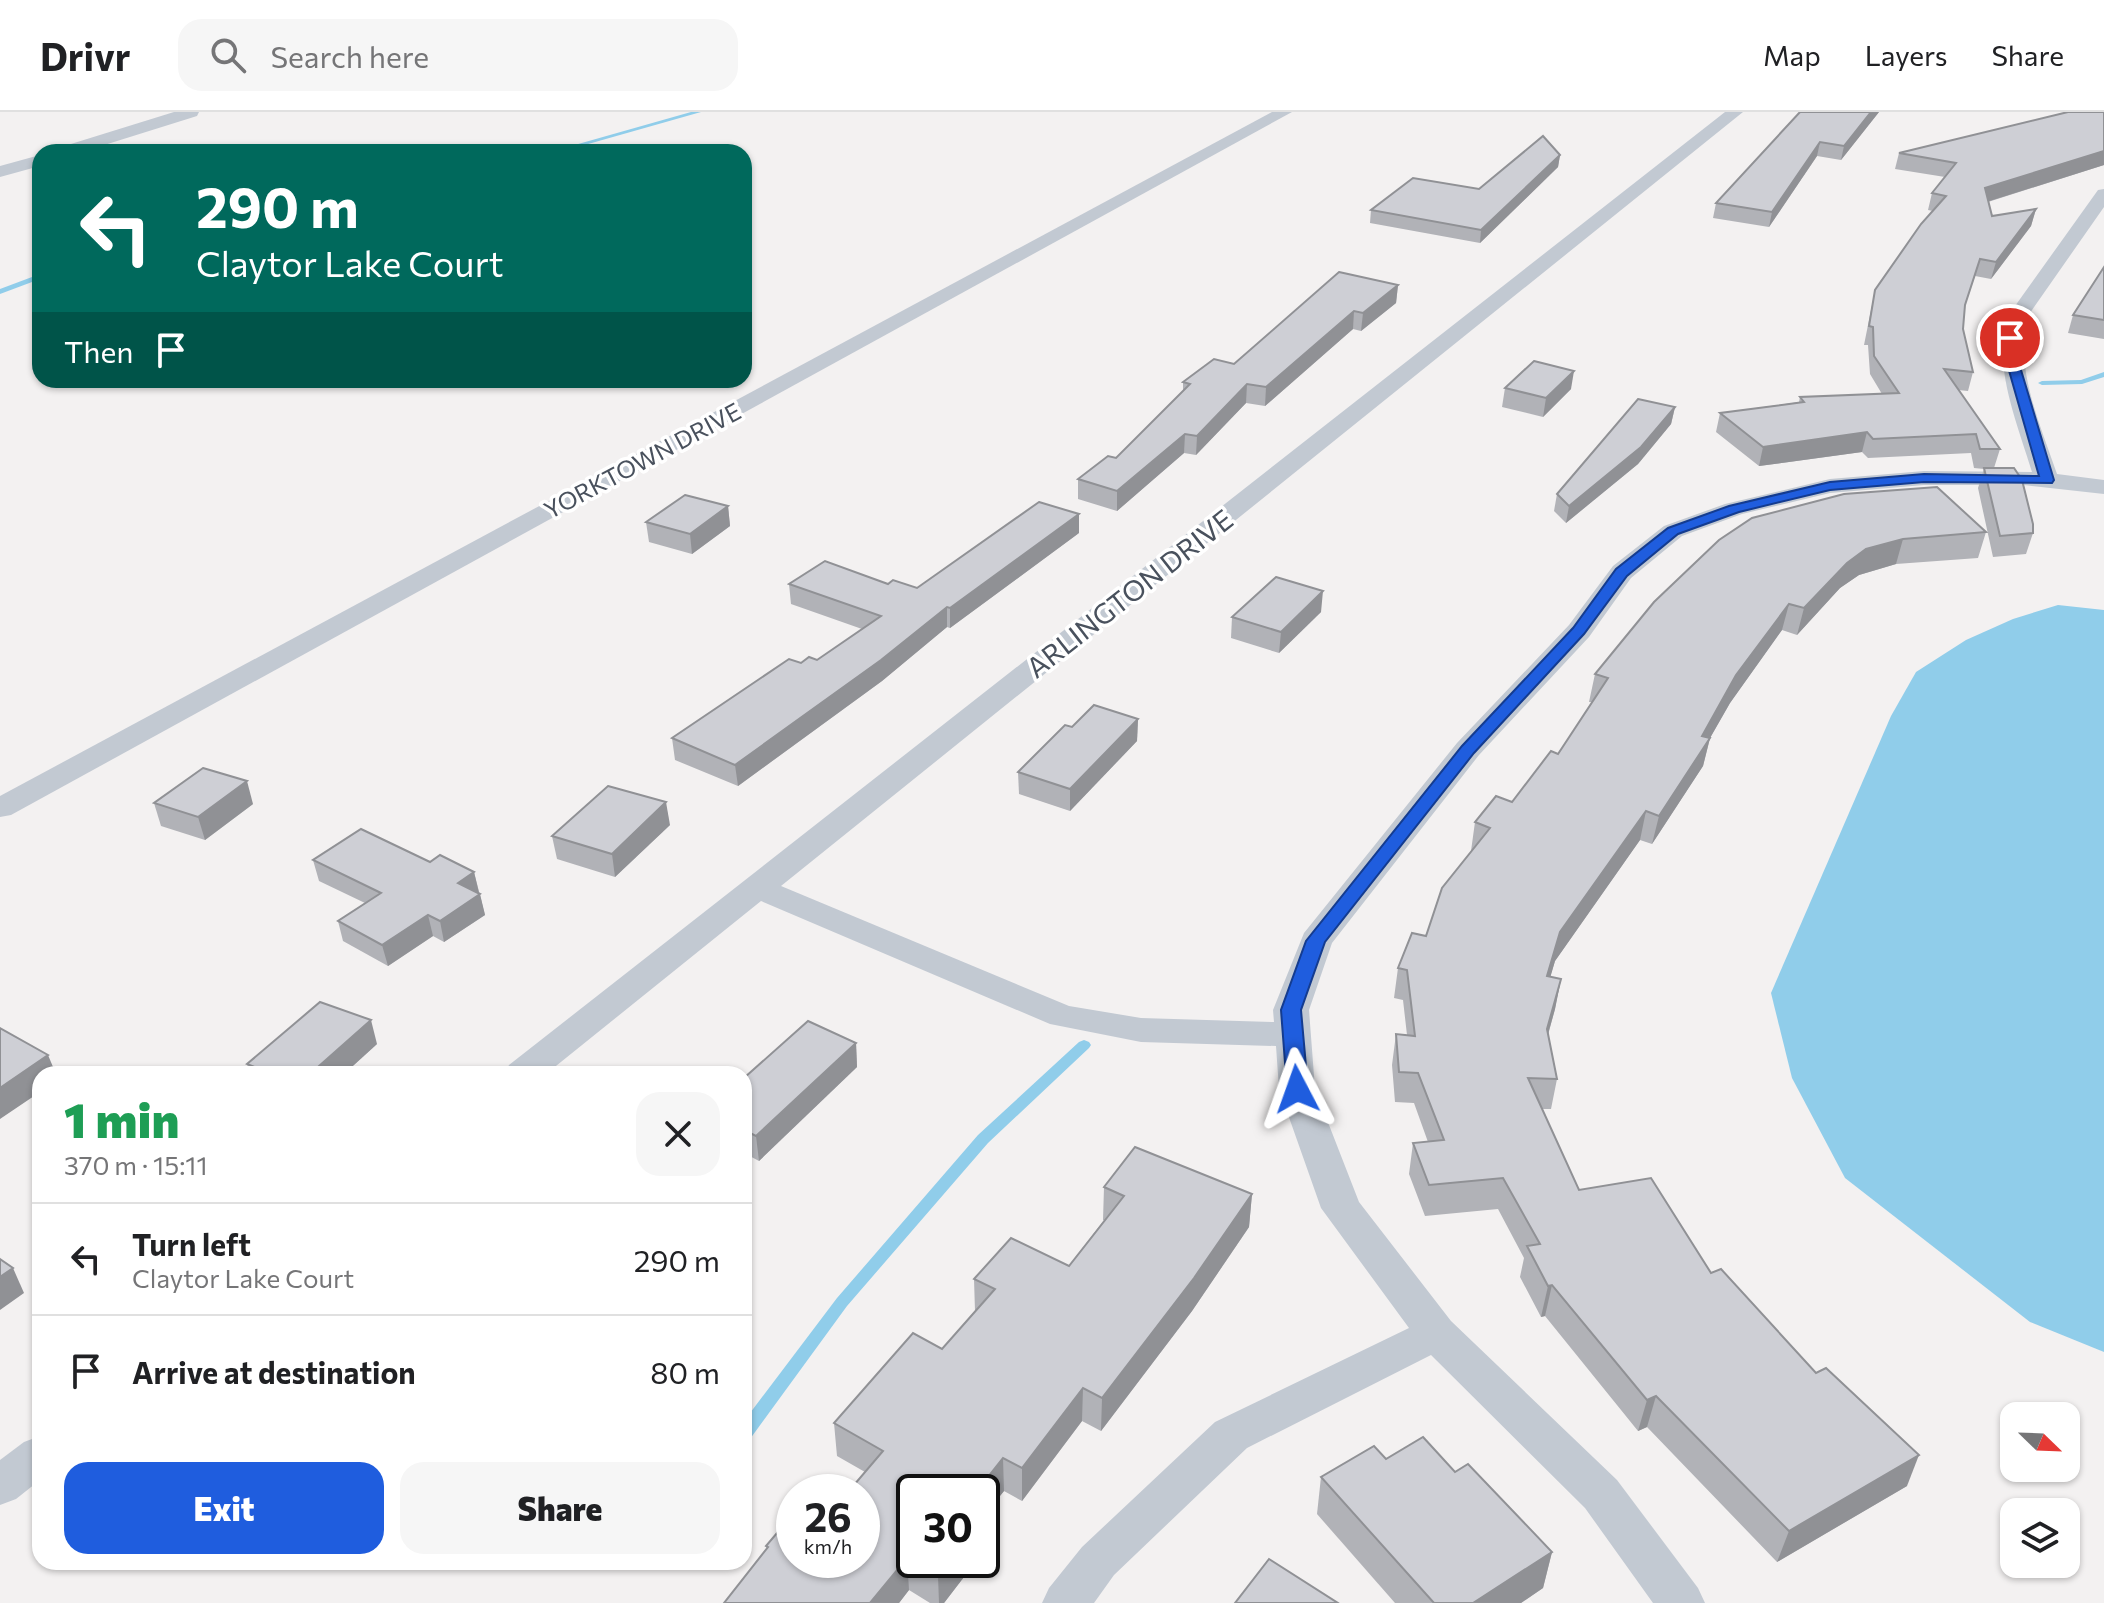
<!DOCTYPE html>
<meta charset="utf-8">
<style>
:root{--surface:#fff;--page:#f6f6f6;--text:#202124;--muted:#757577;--line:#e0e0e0;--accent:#1f5dde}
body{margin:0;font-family:Commissioner,sans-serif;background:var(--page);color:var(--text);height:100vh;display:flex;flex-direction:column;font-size:30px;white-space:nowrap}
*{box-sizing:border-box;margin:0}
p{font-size:26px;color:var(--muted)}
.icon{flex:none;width:44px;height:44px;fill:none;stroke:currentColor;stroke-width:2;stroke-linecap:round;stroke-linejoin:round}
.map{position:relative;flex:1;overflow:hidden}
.drawer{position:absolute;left:32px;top:954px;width:720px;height:504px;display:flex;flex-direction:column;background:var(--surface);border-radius:24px;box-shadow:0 2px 6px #0004}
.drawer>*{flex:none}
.top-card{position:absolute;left:32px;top:32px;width:720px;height:244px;border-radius:24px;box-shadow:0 2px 6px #0004;background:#00695c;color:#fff;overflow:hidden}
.needle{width:52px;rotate:113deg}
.fabs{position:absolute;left:2000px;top:1290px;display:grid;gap:16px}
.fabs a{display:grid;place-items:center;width:80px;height:80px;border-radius:16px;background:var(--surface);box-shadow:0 2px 6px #0004;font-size:40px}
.speed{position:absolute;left:776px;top:1362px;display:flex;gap:16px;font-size:40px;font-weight:700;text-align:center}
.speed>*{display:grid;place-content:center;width:104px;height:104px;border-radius:50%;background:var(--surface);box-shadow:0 2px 6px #0004;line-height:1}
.speed small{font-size:20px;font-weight:400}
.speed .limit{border:4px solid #111;border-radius:12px;background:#fff;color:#111}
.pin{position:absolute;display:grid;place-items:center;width:68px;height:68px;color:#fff;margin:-34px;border:4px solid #fff;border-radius:50%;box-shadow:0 2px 8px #0007}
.me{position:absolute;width:88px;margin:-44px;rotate:356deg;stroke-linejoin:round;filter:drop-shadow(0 0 6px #0008)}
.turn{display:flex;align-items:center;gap:28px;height:168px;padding:0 32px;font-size:36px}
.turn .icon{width:104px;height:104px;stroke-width:2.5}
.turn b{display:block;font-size:56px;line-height:68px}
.then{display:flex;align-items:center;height:76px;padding:0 32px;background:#0003;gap:16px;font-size:30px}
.round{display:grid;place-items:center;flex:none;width:84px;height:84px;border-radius:24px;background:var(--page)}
.head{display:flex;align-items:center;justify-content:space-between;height:136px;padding:0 32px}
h1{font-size:48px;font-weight:800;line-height:60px;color:#1e9e55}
.action{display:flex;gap:16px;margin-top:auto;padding:16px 32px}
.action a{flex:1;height:92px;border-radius:24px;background:var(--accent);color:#fff;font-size:32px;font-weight:800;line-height:92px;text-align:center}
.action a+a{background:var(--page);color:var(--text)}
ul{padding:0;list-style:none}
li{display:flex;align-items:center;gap:24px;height:112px;padding:0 32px;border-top:2px solid var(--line)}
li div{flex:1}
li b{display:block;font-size:30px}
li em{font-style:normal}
header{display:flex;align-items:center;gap:48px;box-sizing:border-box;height:112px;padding:0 40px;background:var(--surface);border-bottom:2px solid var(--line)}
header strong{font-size:38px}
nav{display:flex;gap:44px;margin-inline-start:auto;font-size:28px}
.search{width:560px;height:72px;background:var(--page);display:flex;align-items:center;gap:20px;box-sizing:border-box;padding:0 28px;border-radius:24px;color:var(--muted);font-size:30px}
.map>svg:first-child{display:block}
.water{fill:#90cdea}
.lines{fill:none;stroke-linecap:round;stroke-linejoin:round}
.stream{fill:#90cdea;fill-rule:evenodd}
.minor{fill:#c2c9d2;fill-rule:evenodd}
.wall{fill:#b1b2b7}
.shaded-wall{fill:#909195}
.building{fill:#cecfd5;stroke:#909195;stroke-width:2}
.route{fill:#1f5dde;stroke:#143c90;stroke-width:2}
.labels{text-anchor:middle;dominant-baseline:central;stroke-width:7;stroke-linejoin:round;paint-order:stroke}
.far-street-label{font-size:24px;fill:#49515d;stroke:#fff}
.street-label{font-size:28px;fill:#49515d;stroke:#fff}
</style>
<header>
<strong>Drivr</strong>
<div class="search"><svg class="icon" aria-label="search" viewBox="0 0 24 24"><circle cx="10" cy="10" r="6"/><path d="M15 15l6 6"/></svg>Search here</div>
<nav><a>Map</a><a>Layers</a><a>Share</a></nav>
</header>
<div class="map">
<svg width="2104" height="1491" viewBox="0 0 2104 1491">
<rect width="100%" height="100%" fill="#f3f1f1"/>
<!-- water -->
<polygon class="water" points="2058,493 2104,498 2104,1240 2030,1210 1845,1066 1792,966 1771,881 1891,604 1916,560 1966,528 2013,507"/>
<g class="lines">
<!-- stream -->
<g class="stream">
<polygon points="691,0 701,0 560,40 550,40"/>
<polygon points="40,162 40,167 0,182 0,177"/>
<polygon points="2104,260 2104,265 2082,272 2042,273 2038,271 2042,269 2081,268"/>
<polygon points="1084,928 1089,930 1091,933 1089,936 988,1031 847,1194 750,1327 744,1329 744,1309 837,1186 978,1023 1079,930"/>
</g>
<!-- minor -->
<g class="minor">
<polygon points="174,0 199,0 197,4 82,40 55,40 58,36"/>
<polygon points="1272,0 1292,0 11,703 0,705 0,684"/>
<path d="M1725 0H1743L781 774 1069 894 1141 906 1274 910 1273 898 1304 821 1457 631 1569 513 1613 454 1664 414 1725 392 1830 367 1924 359 2032 360C2017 310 1995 261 2005 208L2098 78 2104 77V95L2025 208C2017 262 2040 312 2057 362L2104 368V382L2024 373H1924L1830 381 1742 402 1682 424 1631 466 1589 525 1479 643 1332 831 1309 898 1315 977 1359 1090 1451 1209 1617 1368 1698 1476 1705 1491H1653L1585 1396 1431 1243 1247 1336 1114 1463 1094 1491H1042L1049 1476 1082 1435 1215 1310 1409 1216 1321 1096 1279 977 1276 934 1141 930 1050 912 761 789 546 962H504L509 953Z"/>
<polygon points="40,43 40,54 0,65 0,54"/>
<polygon points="40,1324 40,1368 16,1387 0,1393 0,1348 24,1330"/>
</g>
</g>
<!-- wall -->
<g class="wall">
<polygon points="1800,0 1879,0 1841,48 1817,44 1769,115 1713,106 1716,91"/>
<polygon points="2104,0 2104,53 1988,90 1992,104 2036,97 2031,114 1991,167 1975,164 1964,196 1963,217 1973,260 1968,279 1958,278 2000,337 1994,356 2033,421 2026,442 1993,445 1978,376 1984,357 1974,356 1971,341 1868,346 1862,340 1759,354 1716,320 1720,301 1799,290 1800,285 1882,282 1870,262 1868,233 1864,233 1875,178 1933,99 1928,98 1932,81 1945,65 1895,57 1899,41"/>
<polygon points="1560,43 1558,55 1480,131 1370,111 1371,98 1479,77"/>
<polygon points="2104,155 2104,227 2068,221 2073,203"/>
<polygon points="1398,173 1396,191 1361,219 1353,217 1265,294 1246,291 1196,343 1184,341 1117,399 1078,387 1078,367 1116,346 1183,279 1183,270 1234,252"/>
<polygon points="1505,276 1571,277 1543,305 1502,295"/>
<polygon points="1675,295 1671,312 1638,352 1566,411 1554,399 1557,382"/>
<polygon points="728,394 730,414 692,442 649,430 646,410"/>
<polygon points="1986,420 1978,446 1896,452 1859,463 1840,476 1797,523 1782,518 1730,591 1710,626 1703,654 1652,732 1640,728 1555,849 1550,865 1561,867 1555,897 1548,923 1557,967 1551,997 1542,997 1579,1078 1711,1161 1907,1374 1777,1450 1647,1315 1638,1319 1545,1204 1541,1205 1520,1165 1524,1146 1498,1097 1425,1104 1409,1062 1413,1031 1428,1030 1414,991 1395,990 1392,953 1396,922 1407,923 1403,888 1394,886 1398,856 1426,824 1471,739 1475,710 1512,690 1558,642 1592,590 1589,590 1595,562 1719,428"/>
<polygon points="1079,421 950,516 947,515 882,569 738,674 675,648 672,626 801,551 817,548 862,517 791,492 789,472 917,476"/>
<polygon points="1321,500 1279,541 1231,526 1232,505"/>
<polygon points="1138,607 1137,629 1070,699 1019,682 1018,660 1072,615"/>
<polygon points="154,691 253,692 205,728 161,714"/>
<polygon points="670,713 615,765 557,747 552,724"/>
<polygon points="313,748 430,750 474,760 485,803 444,830 433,824 388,854 343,829 338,809 365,791 319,769"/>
<polygon points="856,931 857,955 759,1049 744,1041 744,966"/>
<polygon points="377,932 344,962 250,962 247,952"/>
<polygon points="1135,1035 1252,1082 1249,1115 1192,1199 1101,1319 1082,1309 1022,1389 1004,1379 982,1406 982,1380 914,1380 914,1448 977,1448 944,1491 930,1491 909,1478 899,1491 724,1491 767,1437 766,1434 794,1401 794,1448 862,1448 862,1380 848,1380 865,1360 837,1344 834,1311 913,1221 942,1237 975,1199 974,1167 1011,1126 1069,1154 1104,1108 1103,1108 1104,1075"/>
<polygon points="1386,1347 1455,1360 1552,1440 1543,1476 1521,1491 1395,1491 1317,1402 1321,1365"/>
</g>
<!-- shaded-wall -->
<g class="shaded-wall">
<polygon points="1871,0 1879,0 1841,48 1844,34"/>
<polygon points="1820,30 1817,44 1769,115 1772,100"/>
<polygon points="2104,39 2104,53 1980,92 1985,76"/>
<polygon points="1560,43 1558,55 1480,131 1481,118"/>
<polygon points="2036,97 2031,114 1991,167 1996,150"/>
<polygon points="1398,173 1396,191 1361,219 1363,201"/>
<polygon points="1354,199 1353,217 1265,294 1266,275"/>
<polygon points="1574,259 1571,277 1543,305 1546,286"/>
<polygon points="1247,272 1246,291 1196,343 1197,324"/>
<polygon points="1675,295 1671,312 1638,352 1566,411 1569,394"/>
<polygon points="1867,320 1862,340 1759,354 1763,335"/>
<polygon points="1185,322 1184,341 1117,399 1117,379"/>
<polygon points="728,394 730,414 692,442 690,422"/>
<polygon points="1079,402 1079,421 950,516 950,496"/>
<polygon points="1903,427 1896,452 1859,463 1840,476 1797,523 1804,496 1847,451 1866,437"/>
<polygon points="1323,479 1321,500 1279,541 1281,520"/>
<polygon points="1789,492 1782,518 1730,591 1710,626 1703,654 1652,732 1659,704 1702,624 1736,563"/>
<polygon points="947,495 947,515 882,569 738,674 735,653"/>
<polygon points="1138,607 1137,629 1070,699 1070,677"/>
<polygon points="247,669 253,692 205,728 198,705"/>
<polygon points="666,690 670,713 615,765 612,742"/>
<polygon points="1646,699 1640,728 1555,849 1542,894 1547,864 1560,820"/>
<polygon points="474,760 479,781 458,771"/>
<polygon points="480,782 485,803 444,830 440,809"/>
<polygon points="428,803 433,824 388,854 382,833"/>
<polygon points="1561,867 1555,897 1541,947 1547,917"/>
<polygon points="371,908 377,932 344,962 310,962"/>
<polygon points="856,931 857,955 759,1049 756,1024"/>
<polygon points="48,943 56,962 40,962 40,980 0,1007 0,976"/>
<polygon points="1252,1082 1249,1115 1192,1199 1101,1319 1102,1286"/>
<polygon points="13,1156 24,1181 0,1198 0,1165"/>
<polygon points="1552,1173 1545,1204 1541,1205 1548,1174"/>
<polygon points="1083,1276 1082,1309 1022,1389 1022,1356"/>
<polygon points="1656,1284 1647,1315 1638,1319 1647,1288"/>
<polygon points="1919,1343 1907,1374 1777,1450 1789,1419"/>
<polygon points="1003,1346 1004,1379 982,1406 982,1380 976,1380"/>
<polygon points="1552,1440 1543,1476 1521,1491 1473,1491"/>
<polygon points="907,1446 909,1478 899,1491 870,1491"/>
<polygon points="950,1448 977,1448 944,1491 939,1491 938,1464"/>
</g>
<!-- building -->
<g class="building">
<polygon points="1800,0 1871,0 1844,34 1820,30 1772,100 1716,91"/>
<polygon points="2068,0 2104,0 2104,39 1985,76 1992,104 2036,97 1996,150 1980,147 1965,193 1963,217 1973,260 1944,257 2000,337 1980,337 1976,322 1873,327 1867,320 1763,335 1720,301 1804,290 1800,285 1899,281 1874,244 1873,215 1869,214 1875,178 1921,112 1946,84 1932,81 1956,51 1899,41"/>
<polygon points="1543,24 1560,43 1481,118 1371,98 1413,66 1479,77"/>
<polygon points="2104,155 2104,208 2073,203"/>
<polygon points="1339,160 1398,173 1363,201 1354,199 1266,275 1247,272 1197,324 1185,322 1117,379 1078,367 1108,344 1116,346 1190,272 1183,270 1214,247 1234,252"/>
<polygon points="1534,249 1574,259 1546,286 1505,276"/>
<polygon points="1638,287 1675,295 1641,335 1569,394 1557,382"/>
<polygon points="1984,356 2014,356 2022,368 2033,412 2033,421 2000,424"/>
<polygon points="1937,375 1986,420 1903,427 1866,437 1847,451 1804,496 1789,492 1736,563 1702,624 1710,626 1659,704 1646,699 1560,820 1547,864 1561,867 1547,917 1557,967 1528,966 1579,1078 1651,1066 1711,1161 1721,1157 1816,1261 1826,1256 1919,1343 1789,1419 1656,1284 1647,1288 1552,1173 1548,1174 1527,1134 1540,1132 1503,1066 1429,1073 1413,1031 1444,1028 1418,961 1399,960 1396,922 1415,924 1407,858 1398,856 1412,821 1426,824 1442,776 1490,716 1475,710 1496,684 1512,690 1551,639 1558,642 1608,566 1595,562 1654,490 1719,428 1752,406 1844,382"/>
<polygon points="685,383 728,394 690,422 646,410"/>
<polygon points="1039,390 1079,402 950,496 947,495 881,548 735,653 672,626 789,547 801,551 809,545 817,548 881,504 789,472 825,449 888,472 893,468 917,476"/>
<polygon points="1276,465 1323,479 1281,520 1232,505"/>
<polygon points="1094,593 1138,607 1070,677 1018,660 1065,613 1072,615"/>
<polygon points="203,656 247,669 198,705 154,691"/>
<polygon points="608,674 666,690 612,742 552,724"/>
<polygon points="361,717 430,750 440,743 474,760 458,771 480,782 440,809 428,803 382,833 338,809 381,781 313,748"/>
<polygon points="320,890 371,908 310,962 273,962 247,952"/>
<polygon points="808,909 856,931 756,1024 744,1018 744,966"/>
<polygon points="0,916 48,943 0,976"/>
<polygon points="1135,1035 1252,1082 1194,1166 1102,1286 1083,1276 1022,1356 1003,1346 976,1380 914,1380 914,1448 950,1448 938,1464 907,1446 870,1491 724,1491 768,1435 766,1434 794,1401 794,1448 862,1448 862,1380 848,1380 883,1339 834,1311 913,1221 942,1237 995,1177 974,1167 1011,1126 1069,1154 1124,1084 1104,1075"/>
<polygon points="0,1147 13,1156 0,1165"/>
<polygon points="1423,1325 1455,1360 1468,1352 1552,1440 1473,1491 1434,1491 1321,1365 1374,1334 1386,1347"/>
<polygon points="1269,1447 1338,1491 1235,1491"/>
</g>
<!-- route -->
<polygon class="route" points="2010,223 2016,226 2018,248 2054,368 2052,371 1924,370 1830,378 1739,400 1678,422 1627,464 1584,522 1474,641 1325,830 1301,898 1308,977 1305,982 1290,982 1287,977 1281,898 1306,829 1462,634 1573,516 1616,457 1668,416 1729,394 1830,370 1924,362 2039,364 2006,248 2004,226"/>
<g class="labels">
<!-- far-street labels -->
<g class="far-street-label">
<text transform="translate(642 348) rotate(-28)">YORKTOWN DRIVE</text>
</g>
<!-- street labels -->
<g class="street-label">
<text transform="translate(1129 481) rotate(-38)">ARLINGTON DRIVE</text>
</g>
</g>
</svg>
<div class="fabs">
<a><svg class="needle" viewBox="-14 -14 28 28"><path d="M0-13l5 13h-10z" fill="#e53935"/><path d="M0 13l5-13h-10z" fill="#757577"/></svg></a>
<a><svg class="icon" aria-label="layers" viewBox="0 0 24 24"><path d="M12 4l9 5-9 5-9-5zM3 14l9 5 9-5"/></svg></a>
</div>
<div class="speed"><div>26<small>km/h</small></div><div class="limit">30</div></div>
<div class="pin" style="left:2010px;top:226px;background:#d93025"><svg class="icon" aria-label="arrive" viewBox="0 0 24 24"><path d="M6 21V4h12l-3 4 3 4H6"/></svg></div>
<svg class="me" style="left:1297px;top:977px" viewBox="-20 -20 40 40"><path d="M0-17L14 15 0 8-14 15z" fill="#1f5dde" stroke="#fff" stroke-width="4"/></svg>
<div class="top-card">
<div class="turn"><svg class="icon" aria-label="left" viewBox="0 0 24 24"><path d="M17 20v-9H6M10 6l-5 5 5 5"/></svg><div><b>290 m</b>Claytor Lake Court</div></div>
<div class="then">Then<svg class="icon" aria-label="arrive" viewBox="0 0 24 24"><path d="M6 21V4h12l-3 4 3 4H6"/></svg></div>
</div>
<section class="drawer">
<div class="head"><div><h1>1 min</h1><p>370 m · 15:11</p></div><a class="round"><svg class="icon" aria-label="close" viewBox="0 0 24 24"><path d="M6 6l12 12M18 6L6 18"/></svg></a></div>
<ul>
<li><svg class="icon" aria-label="left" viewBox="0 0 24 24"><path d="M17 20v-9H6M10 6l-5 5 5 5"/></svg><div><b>Turn left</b><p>Claytor Lake Court</p></div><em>290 m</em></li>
<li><svg class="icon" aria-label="arrive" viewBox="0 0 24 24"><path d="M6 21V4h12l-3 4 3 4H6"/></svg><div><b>Arrive at destination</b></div><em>80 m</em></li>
</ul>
<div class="action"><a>Exit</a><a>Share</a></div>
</section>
</div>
